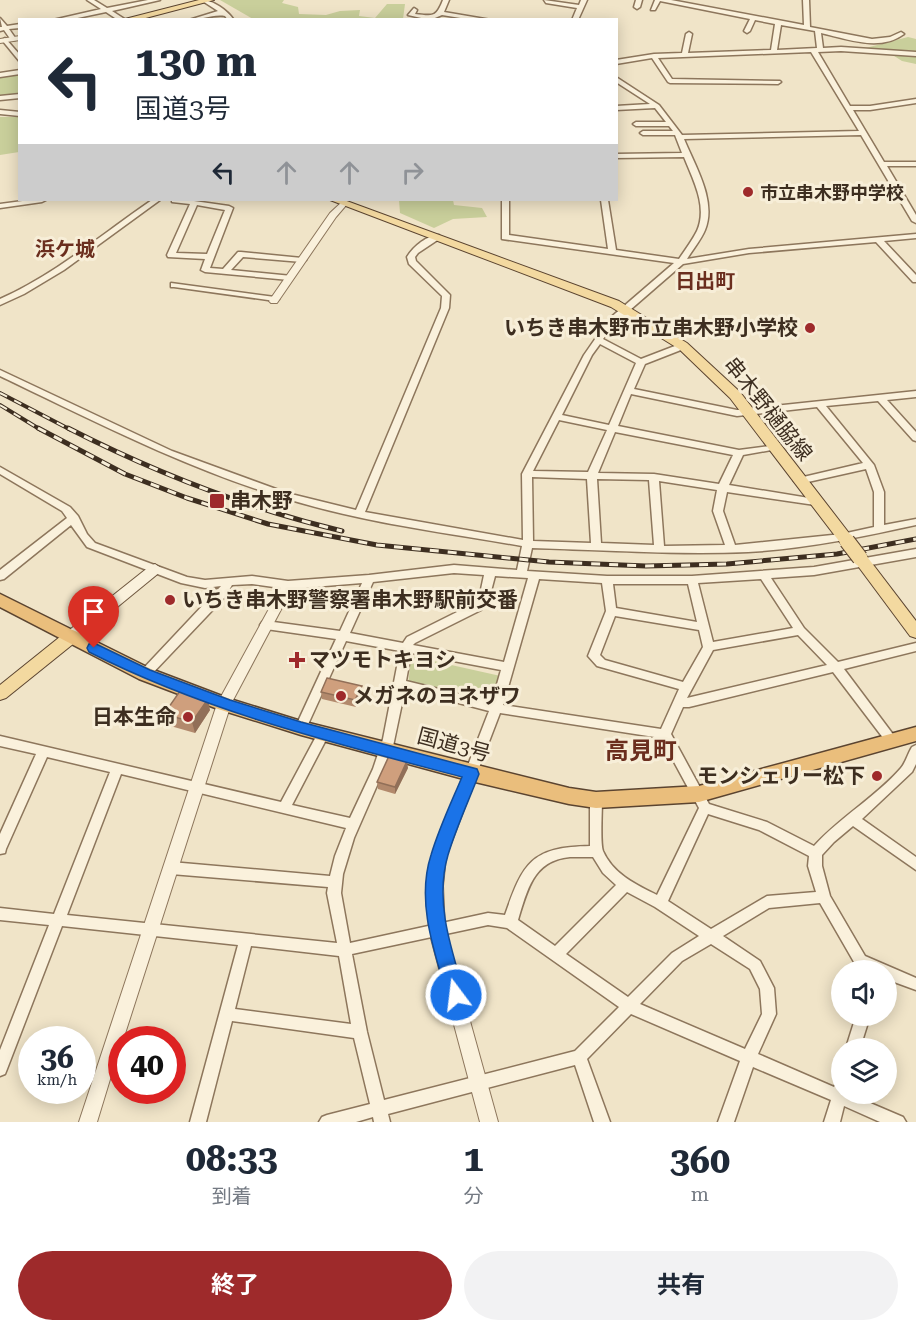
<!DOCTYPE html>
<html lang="ja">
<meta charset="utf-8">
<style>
:root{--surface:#fff;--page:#f2f2f3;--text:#1f2937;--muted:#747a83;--accent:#9e2a2b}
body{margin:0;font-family:"Roboto Serif","Noto Sans JP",serif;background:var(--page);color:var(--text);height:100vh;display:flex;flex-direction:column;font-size:22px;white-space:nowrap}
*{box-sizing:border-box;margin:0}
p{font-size:20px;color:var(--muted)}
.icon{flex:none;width:33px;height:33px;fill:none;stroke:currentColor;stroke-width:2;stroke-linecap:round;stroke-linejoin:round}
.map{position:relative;height:1122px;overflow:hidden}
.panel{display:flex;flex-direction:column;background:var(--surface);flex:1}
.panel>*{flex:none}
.guide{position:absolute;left:18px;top:18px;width:600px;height:183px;border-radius:0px;box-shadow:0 3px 15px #0003;background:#fff;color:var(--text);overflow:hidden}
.tools{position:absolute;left:831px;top:960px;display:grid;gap:12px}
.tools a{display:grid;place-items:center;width:66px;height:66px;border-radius:50%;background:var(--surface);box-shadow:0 3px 15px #0003;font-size:30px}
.speed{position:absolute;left:18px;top:1026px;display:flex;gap:12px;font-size:30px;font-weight:700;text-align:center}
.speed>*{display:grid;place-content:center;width:78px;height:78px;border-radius:50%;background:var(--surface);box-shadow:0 3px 15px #0003;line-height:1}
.speed small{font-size:15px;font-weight:400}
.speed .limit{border:9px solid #d22;background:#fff;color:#111}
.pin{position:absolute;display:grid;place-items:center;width:51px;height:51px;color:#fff;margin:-62px -26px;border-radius:50% 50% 50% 0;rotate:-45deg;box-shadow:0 0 6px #0007}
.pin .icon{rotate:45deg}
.me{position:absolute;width:66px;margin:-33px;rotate:345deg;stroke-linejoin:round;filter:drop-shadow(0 0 4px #0008)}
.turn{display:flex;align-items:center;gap:21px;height:126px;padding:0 18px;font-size:27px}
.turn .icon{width:78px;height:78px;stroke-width:2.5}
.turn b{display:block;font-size:42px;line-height:51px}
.lanes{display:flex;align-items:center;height:57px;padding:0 18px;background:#0003;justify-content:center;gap:30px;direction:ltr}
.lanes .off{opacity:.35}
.eta{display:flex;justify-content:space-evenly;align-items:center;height:102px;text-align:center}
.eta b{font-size:36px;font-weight:700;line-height:42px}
.action{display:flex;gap:12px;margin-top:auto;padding:12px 18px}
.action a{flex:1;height:69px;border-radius:36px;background:var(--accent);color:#fff;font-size:24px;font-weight:700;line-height:69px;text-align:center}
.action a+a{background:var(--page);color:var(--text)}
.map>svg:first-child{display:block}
.green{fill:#c9cf9b}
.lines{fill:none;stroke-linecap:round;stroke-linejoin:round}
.minor-casing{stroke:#8d765c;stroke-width:3}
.tertiary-casing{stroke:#8d765c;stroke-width:2}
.secondary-casing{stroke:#6f573f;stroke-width:2}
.primary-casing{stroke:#5b4430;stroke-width:2}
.trunk-casing{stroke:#5b4430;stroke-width:3}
.minor{fill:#faf1dc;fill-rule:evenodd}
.tertiary{fill:#faf1dc;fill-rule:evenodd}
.secondary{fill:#faf1dc;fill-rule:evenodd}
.primary{fill:#f3d9a0;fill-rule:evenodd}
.trunk{fill:#eabe7c;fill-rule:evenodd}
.rail-far1-casing{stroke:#3d2e20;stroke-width:4}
.rail-casing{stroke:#3d2e20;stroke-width:5}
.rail-far1{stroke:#f7eed8;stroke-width:2;stroke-dasharray:8;stroke-linecap:butt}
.rail{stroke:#f7eed8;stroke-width:3;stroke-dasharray:9;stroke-linecap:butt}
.primary-bridge-casing{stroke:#5b4430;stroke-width:17;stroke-linecap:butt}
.primary-bridge{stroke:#f3d9a0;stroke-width:15}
.wall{fill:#b2896c}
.shaded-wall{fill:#916f58}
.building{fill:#cf9f7d;stroke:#916f58;stroke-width:1.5}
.route{fill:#1a73e8;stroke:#114b97;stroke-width:1.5}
.poi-dot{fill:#9e2a2b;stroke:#f7eed8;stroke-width:2}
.labels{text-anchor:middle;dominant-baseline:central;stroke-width:6;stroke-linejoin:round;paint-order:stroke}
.far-poi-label{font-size:18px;font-weight:bold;fill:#3d2e20;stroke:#f7eed8;text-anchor:start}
.far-quarter-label{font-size:20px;font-weight:bold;fill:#6b2e1e;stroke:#f7eed8}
.poi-label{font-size:21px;font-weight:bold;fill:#3d2e20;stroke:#f7eed8;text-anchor:start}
.street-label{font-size:21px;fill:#3d2e20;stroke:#f7eed8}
.quarter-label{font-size:24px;font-weight:bold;fill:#6b2e1e;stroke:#f7eed8}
</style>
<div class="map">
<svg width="916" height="1122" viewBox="0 0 916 1122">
<rect width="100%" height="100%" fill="#f0e4c8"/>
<!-- green -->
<g class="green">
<polygon points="220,0 284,0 282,3 298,7 299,14 326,15 340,11 360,10 359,16 375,18 387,4 405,4 403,19 253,19"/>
<polygon points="908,37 916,39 916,64 902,61 888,52 854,51"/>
<polygon points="19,73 19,94 0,96 0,76"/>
<polygon points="0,117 19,117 19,152 0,155"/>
<polygon points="399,200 453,200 454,205 482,208 487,217 453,219 434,228 400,213"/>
<polygon points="411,656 505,677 499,701 478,705 408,687"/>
</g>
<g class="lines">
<defs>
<g id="minor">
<polygon points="87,0 94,0 107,8 148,0 160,0 112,11 126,20 118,20 106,12 68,20 53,20 101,9"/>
<path d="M201 0C213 0 227 10 234 20H228L225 16C213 14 201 20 189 20L218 11Z"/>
<path d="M443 0H449L444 12 491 20H473L442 15 430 20 408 15 414 8 417 10 415 14C433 16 436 18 443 0Z"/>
<polygon points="544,0 579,5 581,0 587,0 578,20 572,20 577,8 546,3"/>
<polygon points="636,0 642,0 640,7 637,9 634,7"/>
<path d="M655 0H671L804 25 803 0H809L810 27 872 39 890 37 901 32 904 34C880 52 847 39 821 33L823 48 841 47 916 52V56L841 51 818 52 850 106H870L916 99V103L870 110H853L884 162H916V166H887L916 215V223L912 221 861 135 684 139C695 166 717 201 705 230 701 240 693 249 687 259L749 249 916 234V238L884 241 916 275V282H913L876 242 749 253 683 264 615 323 603 339 641 359 680 344H686V348L645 364 634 389 737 410 916 391V397L887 400 916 432V441L913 440 878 401 826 406 874 465 884 492V525L916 519V525C861 537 805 549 748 552 676 555 604 550 532 548L527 571 607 576H692L814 567 916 549V557L814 575 771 578 804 628 838 662 916 643V651L844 669 895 737 897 740 895 743 891 745 887 743 833 672 689 707H683L671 734 709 804 767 822 814 846C840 817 876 797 901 768 906 762 908 753 912 747L916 745V764L912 772 862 819 916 857V870L853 826 834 842 822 855V866L830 896 865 956 916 978V990L886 979V970H856L854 962 820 903 769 908 723 936 760 961 774 988 776 1014 758 1054 834 1087 837 1082 842 1080V1094H849L903 1117 906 1122H880L844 1106 840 1122H824L831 1100 753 1067 734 1122H718L740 1061 631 1014 587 1059 610 1122H594L575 1065 388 1114 390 1122H374L373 1117 356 1122H319L322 1117 327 1115 370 1104 354 1038 232 1021 206 1122H190L238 945 62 926 7 1069 5 1074 0 1076V1050L49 925 0 920V908L54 914 110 772 47 757 6 849 5 853 0 854V834L36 754 0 746V736L281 802 319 731 323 729 327 731 329 734 292 805 350 818 373 769 383 739 400 651 346 641 305 731 301 733 297 731 295 728 336 639 266 629 262 628 260 625 262 622 266 621 340 631 362 583 288 589 252 584 232 585 225 597 149 677H141L139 674 141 671 221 586 205 588 181 583 87 547 71 525 4 579 0 580V570L67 518 62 511 0 474V467L70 507 78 516 87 534 95 543 187 577 205 580 252 576 288 581 369 575 454 565 517 570 522 546C442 532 359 522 281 497 183 467 92 420 0 376V370L172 451 287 493 356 510 441 308 442 296 409 264 407 257C413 247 427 235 439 235V239L418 253 415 257 416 261 450 295 449 308 365 512 523 540 522 474 584 355 609 319 674 263 502 239V200H509V235L608 249 601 200H608L616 250 679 259C685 250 692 241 697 231 708 206 693 180 684 157L616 158V154L682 153 675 135H643L640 133 643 131H673L669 126H636L633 124 636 122H666L655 108 616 110V106L650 104 616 82V77L659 105 682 135 859 131 811 52 658 58 672 79 780 81 781 82 778 84 670 83 668 82 652 58 616 64V60L654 54 682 53 686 34 689 32 692 34 688 53 771 50 775 24 755 20 750 31 747 33 744 31 750 19 660 1 655 10H651ZM781 25 815 31 817 48 777 50ZM600 344 636 363 609 425 562 415 592 355ZM631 394 737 416 817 407 863 463 799 478 794 481 799 484 866 469 874 492V527L842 534 735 545 723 511 727 492 815 505 820 502 815 499 729 485 743 455 777 449 779 447 777 445 739 450 618 426ZM559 420 607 430 588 472 533 471ZM615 432 733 455 719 484 654 474 598 473ZM532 477 587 479 591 543 533 541ZM597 479 649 480 654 545 601 543ZM659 481 717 490 713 511 725 545 664 546ZM454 573 484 575 480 594 473 604 407 637 403 643 350 633 373 582ZM495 576 528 578 504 662 413 645 415 643 481 610 490 595ZM539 579 602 583 606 611 588 656 597 666 679 689 661 729 503 705ZM761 579 793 628 713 642 698 583ZM613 584H688L697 622 616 608ZM615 616 699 630 703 647 683 682 605 660 600 655ZM798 635 827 665 687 698 713 650ZM411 653 501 670 492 702 406 681ZM405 689 489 711 465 773 467 776 471 778 475 776 477 773 500 713 661 738 699 808 657 895C637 885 613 874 603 851 600 843 602 811 602 800L600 796 596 795 592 796 590 800V846C531 847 523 863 505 915L488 913 350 943 341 893 343 874 354 838 392 751ZM121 774 346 828 335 856 330 876 171 862 166 864 164 868 166 872 171 874 328 887 327 893 337 943 67 915ZM708 814 759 830 809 856 808 866 816 892 767 896 711 929 668 901ZM570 857H593L603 873 616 885 555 946 518 920C527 891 533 860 570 857ZM627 892 655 907 699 936 672 953 628 997 566 954ZM488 925 507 928 619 1007 575 1051 384 1100 367 1032 352 954ZM711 944 750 969 760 989 762 1014 745 1049 640 1004 682 961ZM251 946 339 956 351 1024 235 1009Z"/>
<polygon points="0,18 7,26 20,24 20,28 9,29 16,39 15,40 11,40 4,30 0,31 0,27 2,27"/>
<polygon points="5,38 20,55 20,62 2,40"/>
<polygon points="20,70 20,74 0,77 0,73"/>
<polygon points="20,94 20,98 0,100 0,96"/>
<polygon points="0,110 20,112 20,116 0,114"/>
<polygon points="30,200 46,200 42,202 0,208 0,204"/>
<path d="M152 200H160L64 270 24 294 0 305V299C56 274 102 234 152 200Z"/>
<path d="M172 200H187L229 206 233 208 210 268 223 269 238 252H241L302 258 306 260 302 262 243 257 231 270 292 276 293 278 289 280 205 272 201 270 205 259 168 257 167 255 190 204 172 202ZM197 205 225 210 207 254 176 253Z"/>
<polygon points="171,283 275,297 279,299 275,301 174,287 171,287"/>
<polygon points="856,1016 870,1016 860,1048 846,1048"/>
</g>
<g id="tertiary">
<polygon points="20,36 20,40 0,43 0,39"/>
<polygon points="344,200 348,203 336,217 277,303 271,303 269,301 330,213"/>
<polygon points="288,581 294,585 231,704 123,1040 122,1040 97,1122 79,1122 217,704 282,585"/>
<polygon points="471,767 476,769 478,773 446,857 443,886 445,931 498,1122 480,1122 429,931 427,886 432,857 464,773 466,769"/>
</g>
<polygon id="secondary" points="155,564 162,569 160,572 77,640 67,640 65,636 67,632 150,566"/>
<g id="primary">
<polygon points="199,0 214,0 138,20 121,20"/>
<polygon points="330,200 344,200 619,301 687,343 740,392 852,537 854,541 852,545 842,545 730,398 679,349 611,307"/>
<polygon points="860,553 865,554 916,621 916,638 910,636 855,562 853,558"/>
<polygon points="72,630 78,632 80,636 78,640 6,698 0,700 0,685 66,632"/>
</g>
<polygon id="trunk" points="0,594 151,669 230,699 301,721 569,788 596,792 699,786 916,727 916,741 699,802 596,808 569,804 471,781 301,735 218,709 139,679 0,607"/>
</defs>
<!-- minor casing -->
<use href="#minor" class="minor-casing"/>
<!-- tertiary casing -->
<use href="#tertiary" class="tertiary-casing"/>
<!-- secondary casing -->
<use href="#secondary" class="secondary-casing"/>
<!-- primary casing -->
<use href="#primary" class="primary-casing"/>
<!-- trunk casing -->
<use href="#trunk" class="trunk-casing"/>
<!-- minor -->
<use href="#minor" class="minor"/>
<!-- tertiary -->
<use href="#tertiary" class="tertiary"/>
<!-- secondary -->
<use href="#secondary" class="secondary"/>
<!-- primary -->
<use href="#primary" class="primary"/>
<!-- trunk -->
<use href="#trunk" class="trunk"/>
<defs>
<g id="rail-far1">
<polyline points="0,393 71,430"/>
<polyline points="0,405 41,430"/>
</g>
<g id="rail">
<polyline points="38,428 125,474 187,498 268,524 377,545 549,562 646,566 727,564 837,554 916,539"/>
<path d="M68 428C156 473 246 508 342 531"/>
</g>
</defs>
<!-- rail-far1 casing -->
<use href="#rail-far1" class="rail-far1-casing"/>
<!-- rail casing -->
<use href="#rail" class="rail-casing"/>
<!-- rail-far1 -->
<use href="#rail-far1" class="rail-far1"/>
<!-- rail -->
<use href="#rail" class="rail"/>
<defs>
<polyline id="primary-bridge" points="847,541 860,558"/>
</defs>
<!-- primary-bridge casing -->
<use href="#primary-bridge" class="primary-bridge-casing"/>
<!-- primary-bridge -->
<use href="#primary-bridge" class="primary-bridge"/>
</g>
<!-- wall -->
<g class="wall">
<polygon points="362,686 362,693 356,707 322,699 321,692"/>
<polygon points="210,710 195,733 167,725 164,714"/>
<polygon points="408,768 395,794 378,789 377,782"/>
</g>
<!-- shaded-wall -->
<g class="shaded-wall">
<polygon points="362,686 362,693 356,707 355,700"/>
<polygon points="208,699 210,710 195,733 192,722"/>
<polygon points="407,761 408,768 395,794 395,787"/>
</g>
<!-- building -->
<g class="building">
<polygon points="327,678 362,686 355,700 321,692"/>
<polygon points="180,691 208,699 192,722 164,714"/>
<polygon points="389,756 407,761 395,787 377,782"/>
</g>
<!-- route -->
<path class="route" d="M94 643 150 670 230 700 301 722 477 769 479 774C469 800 456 828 448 855 434 902 452 951 465 995L462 1001 456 1003 449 1001 447 995C434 951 416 901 431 855 439 828 451 803 462 777 334 743 207 712 89 652L87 648 89 644Z"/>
<!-- markers -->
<g class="poi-dot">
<circle cx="748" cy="192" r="6"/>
<circle cx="810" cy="328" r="6"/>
<rect x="209" y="493" width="16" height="16" rx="3"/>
<circle cx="170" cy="600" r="6"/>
<path d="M294 651h6v6h6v6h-6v6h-6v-6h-6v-6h6z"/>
<circle cx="341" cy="696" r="6"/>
<circle cx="188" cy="717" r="6"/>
<circle cx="877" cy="776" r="6"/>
</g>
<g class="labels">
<!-- far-poi labels -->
<g class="far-poi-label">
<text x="760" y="192">市立串木野中学校</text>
</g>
<!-- far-quarter labels -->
<g class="far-quarter-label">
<text x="65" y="249">浜ケ城</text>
<text x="705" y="281">日出町</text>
</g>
<!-- poi labels -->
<g class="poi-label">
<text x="798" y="328" text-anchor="end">いちき串木野市立串木野小学校</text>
<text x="230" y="501">串木野</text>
<text x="182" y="600">いちき串木野警察署串木野駅前交番</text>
<text x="309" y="660">マツモトキヨシ</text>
<text x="353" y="696">メガネのヨネザワ</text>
<text x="176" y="717" text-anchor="end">日本生命</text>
<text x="865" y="776" text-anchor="end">モンシェリー松下</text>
</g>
<!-- street labels -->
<g class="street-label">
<text transform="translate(768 409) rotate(51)">串木野樋脇線</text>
<text transform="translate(454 745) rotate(15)">国道3号</text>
</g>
<!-- quarter labels -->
<g class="quarter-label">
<text x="641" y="751">高見町</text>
</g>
</g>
</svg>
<div class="tools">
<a><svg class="icon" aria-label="sound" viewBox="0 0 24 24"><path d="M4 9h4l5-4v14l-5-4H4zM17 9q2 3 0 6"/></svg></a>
<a><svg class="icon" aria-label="layers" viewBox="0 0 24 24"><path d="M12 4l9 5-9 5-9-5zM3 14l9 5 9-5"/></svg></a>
</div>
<div class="speed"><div>36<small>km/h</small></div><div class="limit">40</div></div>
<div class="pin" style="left:94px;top:648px;background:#d93025"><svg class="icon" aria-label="arrive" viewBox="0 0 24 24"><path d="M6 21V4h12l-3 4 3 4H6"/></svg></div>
<svg class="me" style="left:456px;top:995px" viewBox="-20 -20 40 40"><circle r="17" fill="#1a73e8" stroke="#fff" stroke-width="3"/><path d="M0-11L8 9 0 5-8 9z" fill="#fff"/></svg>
<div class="guide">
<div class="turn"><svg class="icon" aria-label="left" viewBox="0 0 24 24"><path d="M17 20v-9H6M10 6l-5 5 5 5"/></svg><div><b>130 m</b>国道3号</div></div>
<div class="lanes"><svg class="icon" aria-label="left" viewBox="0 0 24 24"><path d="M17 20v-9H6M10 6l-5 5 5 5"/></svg><svg class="icon off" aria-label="ahead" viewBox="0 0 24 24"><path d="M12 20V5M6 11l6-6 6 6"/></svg><svg class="icon off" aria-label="ahead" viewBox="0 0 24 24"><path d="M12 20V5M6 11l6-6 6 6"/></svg><svg class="icon off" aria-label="right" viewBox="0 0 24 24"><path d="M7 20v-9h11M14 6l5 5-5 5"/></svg></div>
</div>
</div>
<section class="panel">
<div class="eta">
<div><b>08:33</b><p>到着</p></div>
<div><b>1</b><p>分</p></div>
<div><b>360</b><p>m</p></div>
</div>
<div class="action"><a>終了</a><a>共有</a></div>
</section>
